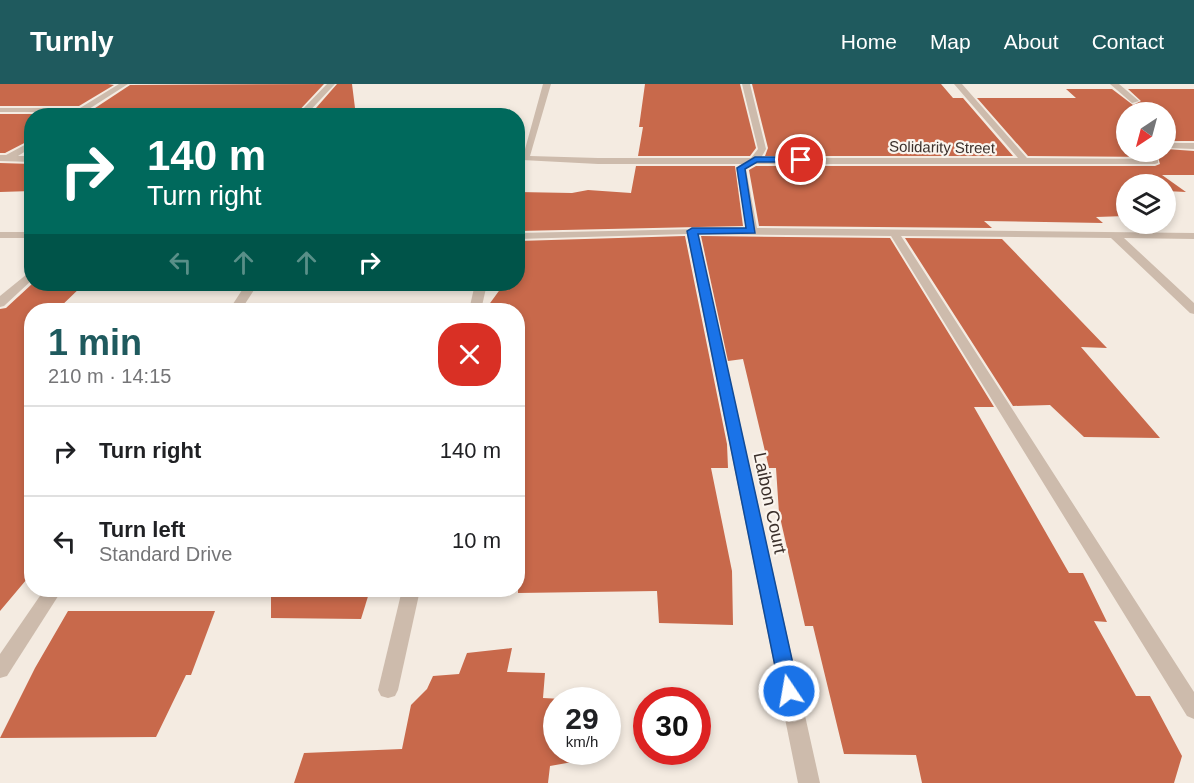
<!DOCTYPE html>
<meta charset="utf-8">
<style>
:root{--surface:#fff;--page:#f2f2f2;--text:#202124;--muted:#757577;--line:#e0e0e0;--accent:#1f5a5e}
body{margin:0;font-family:Helvetica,sans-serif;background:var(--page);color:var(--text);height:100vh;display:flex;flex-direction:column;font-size:22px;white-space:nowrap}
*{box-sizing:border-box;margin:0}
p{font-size:20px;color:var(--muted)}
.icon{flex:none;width:33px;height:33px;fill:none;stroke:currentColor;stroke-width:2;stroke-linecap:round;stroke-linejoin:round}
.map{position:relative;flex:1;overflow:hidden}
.side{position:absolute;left:24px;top:219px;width:501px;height:294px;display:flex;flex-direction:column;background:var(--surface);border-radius:24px;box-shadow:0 3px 9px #0003}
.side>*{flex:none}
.banner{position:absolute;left:24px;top:24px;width:501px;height:183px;border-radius:24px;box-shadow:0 3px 9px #0003;background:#00695c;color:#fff;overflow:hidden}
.needle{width:39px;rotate:216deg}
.buttons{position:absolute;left:1116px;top:18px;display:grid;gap:12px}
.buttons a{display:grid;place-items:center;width:60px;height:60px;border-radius:50%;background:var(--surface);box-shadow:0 3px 9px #0003;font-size:30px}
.speed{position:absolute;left:543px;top:603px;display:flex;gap:12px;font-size:30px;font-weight:700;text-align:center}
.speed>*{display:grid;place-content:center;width:78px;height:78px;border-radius:50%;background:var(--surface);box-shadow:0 3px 9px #0003;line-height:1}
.speed small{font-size:15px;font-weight:400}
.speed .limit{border:9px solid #d22;background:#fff;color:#111}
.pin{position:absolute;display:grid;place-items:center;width:51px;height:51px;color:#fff;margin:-26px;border:3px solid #fff;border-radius:50%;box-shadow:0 2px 6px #0007}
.me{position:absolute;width:66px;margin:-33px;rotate:348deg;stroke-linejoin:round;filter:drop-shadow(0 0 4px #0008)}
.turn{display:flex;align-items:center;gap:21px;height:126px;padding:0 24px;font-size:27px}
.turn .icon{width:78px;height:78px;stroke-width:2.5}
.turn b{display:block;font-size:42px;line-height:51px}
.lanes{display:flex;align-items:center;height:57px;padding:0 24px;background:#0003;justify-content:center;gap:30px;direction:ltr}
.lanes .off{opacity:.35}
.round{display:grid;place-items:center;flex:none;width:63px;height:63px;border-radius:24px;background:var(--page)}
.head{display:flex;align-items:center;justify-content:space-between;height:102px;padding:0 24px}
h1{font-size:36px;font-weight:800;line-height:45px;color:var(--accent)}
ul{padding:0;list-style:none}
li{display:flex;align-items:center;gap:18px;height:90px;padding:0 24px;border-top:2px solid var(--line)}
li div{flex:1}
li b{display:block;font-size:22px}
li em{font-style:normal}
header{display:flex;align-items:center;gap:36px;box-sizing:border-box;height:84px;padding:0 30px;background:var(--accent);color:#fff}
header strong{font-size:28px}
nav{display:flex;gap:33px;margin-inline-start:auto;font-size:21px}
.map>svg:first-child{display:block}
.building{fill:#c8694b}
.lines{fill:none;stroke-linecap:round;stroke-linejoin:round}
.minor{fill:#cdbbac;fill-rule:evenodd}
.route{fill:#1a73e8;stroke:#114b97;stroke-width:1.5}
.labels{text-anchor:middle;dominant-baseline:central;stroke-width:4.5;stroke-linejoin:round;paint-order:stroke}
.far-street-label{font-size:15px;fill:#3b302b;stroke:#fbf5ee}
.street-label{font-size:18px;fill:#3b302b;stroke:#fbf5ee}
</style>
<header>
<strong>Turnly</strong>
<nav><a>Home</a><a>Map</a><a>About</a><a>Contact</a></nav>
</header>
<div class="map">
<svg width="1194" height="699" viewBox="0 0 1194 699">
<rect width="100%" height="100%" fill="#f4ebe1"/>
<!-- building -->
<g class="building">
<polygon points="0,0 108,0 114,1 79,22 0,22"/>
<polygon points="324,0 294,32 83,32 130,1"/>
<polygon points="337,0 352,0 356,32 309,32"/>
<polygon points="645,0 740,0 756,64 750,72 638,72 643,43 639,43"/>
<polygon points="752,0 941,0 953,14 963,14 1013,72 765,72 768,64"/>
<polygon points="1066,5 1112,5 1133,21 1141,17 1128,5 1194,5 1194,57 1170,57 1166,60 1166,28 1126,28 1126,68 1166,68 1166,65 1194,67 1194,91 1162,91 1186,108 1166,107 1166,100 1126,100 1126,132 1096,133 1103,139 984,137 992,144 759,142 749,86 756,82 1155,82 1160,80 1158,73 1028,72 977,14 1076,14"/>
<polygon points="0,30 70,30 70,32 32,32 32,55 5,69 0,69"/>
<polygon points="0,79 32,80 32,107 0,108"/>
<polygon points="636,82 735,82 743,142 518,147 518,108 572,109 588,106 631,109"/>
<polygon points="685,152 727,360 728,384 711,384 732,487 733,541 659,539 657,507 518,509 518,226 485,226 504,200 518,200 518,157"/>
<polygon points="701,152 890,154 994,323 974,323 1069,489 1083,489 1107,538 1094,537 1136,612 1150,612 1182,672 1174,699 922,699 916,671 844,670 813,542 805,542 779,429 776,384 769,384 743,275 728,277"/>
<polygon points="905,154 1002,155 1107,264 1081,263 1160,354 1084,353 1050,321 1013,322"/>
<polygon points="32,200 84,200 57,226 32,226 32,489 0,527 0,225 6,224"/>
<polygon points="271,506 370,506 361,535 271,534"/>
<polygon points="68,527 215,527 191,591 186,591 156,653 0,654 35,584"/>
<polygon points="512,564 507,588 545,589 543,614 582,616 556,616 556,668 578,668 578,677 550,682 548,699 294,699 304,669 402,665 411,621 427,605 433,592 459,590 467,569"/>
</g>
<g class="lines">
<!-- minor -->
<g class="minor">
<polygon points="119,0 128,0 78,32 72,32 72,28 0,28 0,24 80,24"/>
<polygon points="327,0 335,0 305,32 296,32"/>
<polygon points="543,0 551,0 530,72 598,74 751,74 758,65 742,0 750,0 766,65 761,74 1018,74 954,0 962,0 1027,74 1158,75 1158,79 1155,80 755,80 746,85 757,144 1194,149 1194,155 1124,154 1194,219 1194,230 1190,229 1111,154 901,152 1194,608 1194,635 1187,632 891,152 698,150 820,699 798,699 687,150 518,155 518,149 746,144 736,84 742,80 598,80 522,76"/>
<polygon points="1110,0 1119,0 1139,17 1132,19"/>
<polygon points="32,57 32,63 18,72 32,72 32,78 0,77 0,71 6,71"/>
<polygon points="1170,59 1194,59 1194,65 1167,64 1166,62"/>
<rect x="0" y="148" width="32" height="6"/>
<polygon points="32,186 32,196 4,222 0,223 0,212"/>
<polygon points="246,200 258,200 241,226 229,226"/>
<polygon points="475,200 487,200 481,226 469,226"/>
<polygon points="44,506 62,506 7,592 0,594 0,570"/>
<polygon points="402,506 420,506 398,606 395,612 388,614 381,612 378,606"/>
</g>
</g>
<!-- route -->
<polygon class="route" points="755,73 801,73 805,76 801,78 757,78 745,85 755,149 698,150 799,607 796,612 789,615 783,612 780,607 687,147 692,144 746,144 737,84"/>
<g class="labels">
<!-- far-street labels -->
<g class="far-street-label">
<text transform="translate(942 63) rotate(1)">Solidarity Street</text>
</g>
<!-- street labels -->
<g class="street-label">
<text transform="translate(770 419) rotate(78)">Laibon Court</text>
</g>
</g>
</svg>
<div class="buttons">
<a><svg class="needle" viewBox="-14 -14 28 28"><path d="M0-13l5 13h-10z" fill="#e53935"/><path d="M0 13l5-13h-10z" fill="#757577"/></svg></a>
<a><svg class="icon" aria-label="layers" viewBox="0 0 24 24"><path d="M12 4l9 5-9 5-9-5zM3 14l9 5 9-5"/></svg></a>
</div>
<div class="speed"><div>29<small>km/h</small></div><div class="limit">30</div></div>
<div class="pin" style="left:801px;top:76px;background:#d93025"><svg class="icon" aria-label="arrive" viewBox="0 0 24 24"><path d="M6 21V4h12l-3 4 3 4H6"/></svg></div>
<svg class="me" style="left:789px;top:607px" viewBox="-20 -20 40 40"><circle r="17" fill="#1a73e8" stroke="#fff" stroke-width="3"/><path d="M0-11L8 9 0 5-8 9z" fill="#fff"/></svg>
<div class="banner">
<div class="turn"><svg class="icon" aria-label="right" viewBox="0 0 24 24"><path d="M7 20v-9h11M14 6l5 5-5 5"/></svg><div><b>140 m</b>Turn right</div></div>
<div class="lanes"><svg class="icon off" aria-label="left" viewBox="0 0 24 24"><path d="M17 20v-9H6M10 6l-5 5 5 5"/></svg><svg class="icon off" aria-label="ahead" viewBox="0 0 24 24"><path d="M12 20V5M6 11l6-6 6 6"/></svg><svg class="icon off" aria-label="ahead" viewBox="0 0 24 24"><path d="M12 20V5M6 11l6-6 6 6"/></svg><svg class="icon" aria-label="right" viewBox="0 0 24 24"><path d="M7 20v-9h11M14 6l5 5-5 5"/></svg></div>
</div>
<section class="side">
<div class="head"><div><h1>1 min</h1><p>210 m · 14:15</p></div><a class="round" style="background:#d93025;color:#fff"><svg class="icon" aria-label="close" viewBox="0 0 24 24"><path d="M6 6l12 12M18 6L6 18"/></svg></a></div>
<ul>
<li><svg class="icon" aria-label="right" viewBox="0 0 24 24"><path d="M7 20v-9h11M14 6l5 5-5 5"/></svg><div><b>Turn right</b></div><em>140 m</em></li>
<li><svg class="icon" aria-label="left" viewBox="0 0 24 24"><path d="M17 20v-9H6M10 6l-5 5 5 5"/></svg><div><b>Turn left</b><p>Standard Drive</p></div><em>10 m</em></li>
</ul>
</section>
</div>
